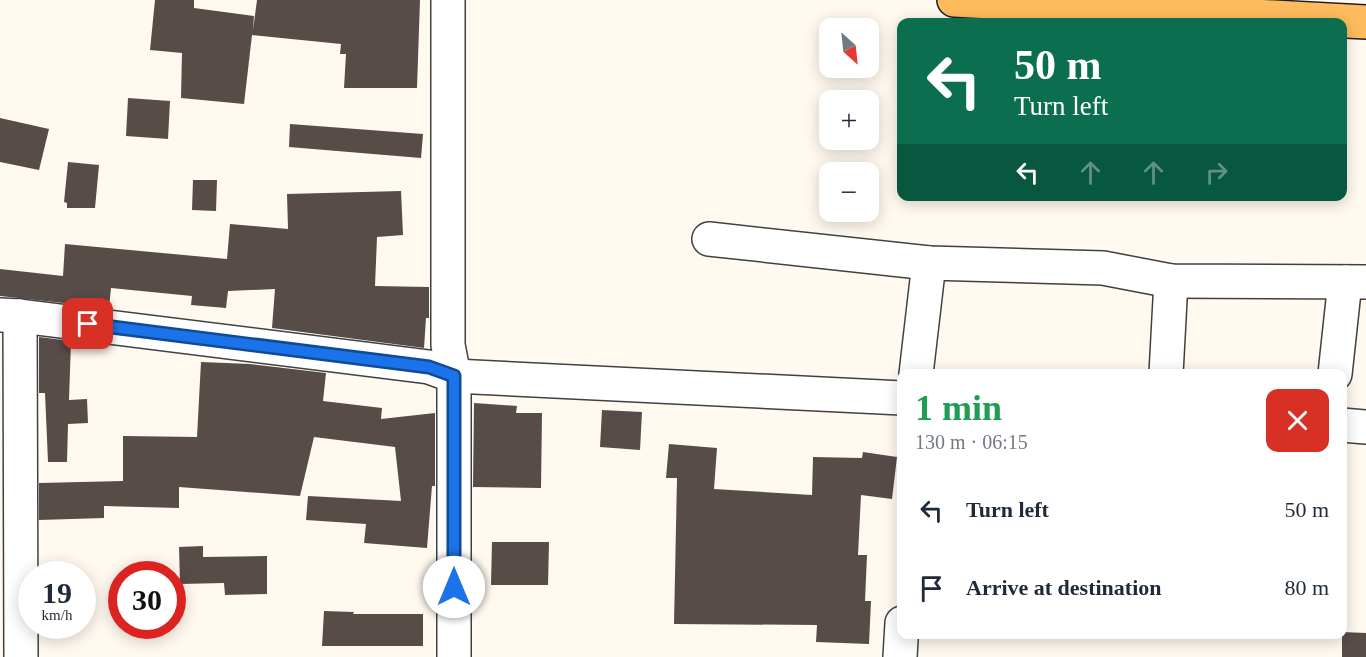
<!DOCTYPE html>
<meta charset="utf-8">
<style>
:root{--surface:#fff;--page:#f6f6f7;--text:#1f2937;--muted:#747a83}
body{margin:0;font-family:Georgia,serif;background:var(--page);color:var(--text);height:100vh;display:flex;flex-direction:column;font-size:22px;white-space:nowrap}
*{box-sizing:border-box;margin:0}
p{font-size:20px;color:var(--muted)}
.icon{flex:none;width:33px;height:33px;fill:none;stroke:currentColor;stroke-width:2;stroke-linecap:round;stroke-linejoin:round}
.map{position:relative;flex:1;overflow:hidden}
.side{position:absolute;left:897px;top:369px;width:450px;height:270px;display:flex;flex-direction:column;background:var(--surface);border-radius:12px;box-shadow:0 3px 15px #0003}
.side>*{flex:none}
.banner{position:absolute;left:897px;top:18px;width:450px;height:183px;border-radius:12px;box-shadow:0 3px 15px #0003;background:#0b6e4f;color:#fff;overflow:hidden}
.needle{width:39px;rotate:153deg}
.buttons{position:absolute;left:819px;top:18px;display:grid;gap:12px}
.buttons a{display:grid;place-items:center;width:60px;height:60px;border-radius:12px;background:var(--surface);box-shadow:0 3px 15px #0003;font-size:30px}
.speed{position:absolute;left:18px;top:561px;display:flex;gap:12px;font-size:30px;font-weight:700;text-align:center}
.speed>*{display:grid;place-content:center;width:78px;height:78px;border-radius:50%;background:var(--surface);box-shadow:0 3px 15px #0003;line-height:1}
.speed small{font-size:15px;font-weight:400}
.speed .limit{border:9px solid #d22;background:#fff;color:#111}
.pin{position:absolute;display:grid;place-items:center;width:51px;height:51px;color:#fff;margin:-26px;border-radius:12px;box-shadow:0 3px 9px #0006}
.me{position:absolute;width:66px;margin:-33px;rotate:0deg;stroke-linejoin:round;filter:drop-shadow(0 0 4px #0008)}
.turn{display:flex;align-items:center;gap:21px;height:126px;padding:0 18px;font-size:27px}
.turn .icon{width:78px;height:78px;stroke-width:2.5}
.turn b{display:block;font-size:42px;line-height:51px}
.lanes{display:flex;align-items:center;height:57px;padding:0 18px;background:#0003;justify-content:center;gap:30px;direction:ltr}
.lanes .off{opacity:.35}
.round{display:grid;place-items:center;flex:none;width:63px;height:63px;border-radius:12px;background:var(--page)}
.head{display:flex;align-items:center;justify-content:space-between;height:102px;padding:0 18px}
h1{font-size:36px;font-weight:700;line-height:45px;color:#1e9e55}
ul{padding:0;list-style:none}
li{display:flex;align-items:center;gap:18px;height:78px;padding:0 18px}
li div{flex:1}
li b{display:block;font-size:22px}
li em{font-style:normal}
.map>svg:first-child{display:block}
.building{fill:#584c49}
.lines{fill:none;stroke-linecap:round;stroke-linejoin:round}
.minor-casing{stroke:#414141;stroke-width:36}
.major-casing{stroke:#1f1f1f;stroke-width:36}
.minor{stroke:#fff;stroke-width:33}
.major{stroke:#ffbc5f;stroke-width:33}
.route-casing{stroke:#114b97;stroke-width:15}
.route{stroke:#1a73e8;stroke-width:10}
</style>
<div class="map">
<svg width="1366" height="657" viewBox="0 0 1366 657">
<rect width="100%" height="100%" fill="#fff9ef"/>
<!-- building -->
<g class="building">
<polygon points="155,0 194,0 194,8 254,16 253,30 257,0 420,0 417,88 344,88 346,54 340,54 341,44 252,35 244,104 181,98 182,53 150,50"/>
<polygon points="128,98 170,101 168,139 126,136"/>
<polygon points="0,118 49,129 39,170 0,162"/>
<polygon points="290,124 423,134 421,158 289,147"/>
<polygon points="68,162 99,165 95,208 67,208 67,203 64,202"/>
<polygon points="193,180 217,180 216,211 192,210"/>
<polygon points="401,191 403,235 377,237 375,286 429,287 429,318 426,318 424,348 272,328 275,289 228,291 226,308 191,305 192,296 111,288 109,308 0,296 0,269 63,276 65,244 227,259 230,224 288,229 287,194"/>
<polygon points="39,337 71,341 69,400 87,399 88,423 68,424 67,462 48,462 45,393 39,393"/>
<polygon points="201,362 250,364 326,373 323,401 382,408 381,419 435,413 435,486 432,486 427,548 364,543 366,524 306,520 308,496 401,501 395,447 314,437 300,496 179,487 179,508 104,506 104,518 39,520 39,483 123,481 123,436 197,437"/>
<polygon points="474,403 517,406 516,413 542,413 541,488 473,487"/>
<polygon points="602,410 642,412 640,450 600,447"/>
<polygon points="669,444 717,448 714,489 812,495 813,457 862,458 863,452 897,457 892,499 861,495 858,555 867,555 865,601 871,601 869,644 816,642 817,625 674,624 677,478 666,478"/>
<polygon points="492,542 549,542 548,585 491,585"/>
<polygon points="203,546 203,557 267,556 267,594 225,595 224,583 180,584 179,547"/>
<polygon points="324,611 354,612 353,614 423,614 423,646 322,646"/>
<polygon points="1342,632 1366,633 1366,657 1342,657"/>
</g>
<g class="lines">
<defs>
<g id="minor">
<polyline points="448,0 448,345 454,376 454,657"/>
<polyline points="709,239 929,263 1103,268 1171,281 1366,282"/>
<polyline points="0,315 20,316 429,367 454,376 902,398"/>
<polyline points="20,316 21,657"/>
<polyline points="916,374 929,263"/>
<polyline points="1166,374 1171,281"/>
<polyline points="1335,374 1345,282"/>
<polyline points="1342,425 1366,427"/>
<polyline points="900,657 902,623"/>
</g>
<polyline id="major" points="954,0 1366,22"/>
</defs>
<!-- minor casing -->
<use href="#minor" class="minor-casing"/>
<!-- major casing -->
<use href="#major" class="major-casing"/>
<!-- minor -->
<use href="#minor" class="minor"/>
<!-- major -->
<use href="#major" class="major"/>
</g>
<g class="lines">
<defs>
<polyline id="route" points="88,324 429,367 454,376 454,587"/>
</defs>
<!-- route casing -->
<use href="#route" class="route-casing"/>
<!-- route -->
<use href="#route" class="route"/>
</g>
</svg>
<div class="buttons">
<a><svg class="needle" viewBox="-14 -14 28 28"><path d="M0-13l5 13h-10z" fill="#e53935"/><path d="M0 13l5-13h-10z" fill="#747a83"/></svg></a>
<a>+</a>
<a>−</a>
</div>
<div class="speed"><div>19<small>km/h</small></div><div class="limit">30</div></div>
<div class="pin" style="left:88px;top:324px;background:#d93025"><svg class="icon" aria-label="arrive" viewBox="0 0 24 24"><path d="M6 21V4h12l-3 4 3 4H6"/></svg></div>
<svg class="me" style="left:454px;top:587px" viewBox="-20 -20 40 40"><circle r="19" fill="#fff"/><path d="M0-13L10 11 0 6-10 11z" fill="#1a73e8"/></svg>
<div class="banner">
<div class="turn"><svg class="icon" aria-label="left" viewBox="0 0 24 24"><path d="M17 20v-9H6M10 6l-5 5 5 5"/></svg><div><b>50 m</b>Turn left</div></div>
<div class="lanes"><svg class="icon" aria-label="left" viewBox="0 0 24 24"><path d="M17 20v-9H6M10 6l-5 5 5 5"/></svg><svg class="icon off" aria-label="ahead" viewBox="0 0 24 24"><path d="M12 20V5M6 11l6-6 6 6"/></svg><svg class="icon off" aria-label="ahead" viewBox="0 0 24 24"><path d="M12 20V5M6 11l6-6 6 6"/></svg><svg class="icon off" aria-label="right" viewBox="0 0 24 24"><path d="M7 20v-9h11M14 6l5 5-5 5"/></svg></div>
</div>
<section class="side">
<div class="head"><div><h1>1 min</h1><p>130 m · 06:15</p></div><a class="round" style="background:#d93025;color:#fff"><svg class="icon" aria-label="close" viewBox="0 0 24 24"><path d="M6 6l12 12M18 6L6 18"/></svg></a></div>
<ul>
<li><svg class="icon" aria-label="left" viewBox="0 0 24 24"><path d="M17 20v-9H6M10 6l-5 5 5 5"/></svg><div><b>Turn left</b></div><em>50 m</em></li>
<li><svg class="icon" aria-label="arrive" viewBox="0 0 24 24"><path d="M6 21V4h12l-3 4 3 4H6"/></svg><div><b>Arrive at destination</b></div><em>80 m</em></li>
</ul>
</section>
</div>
